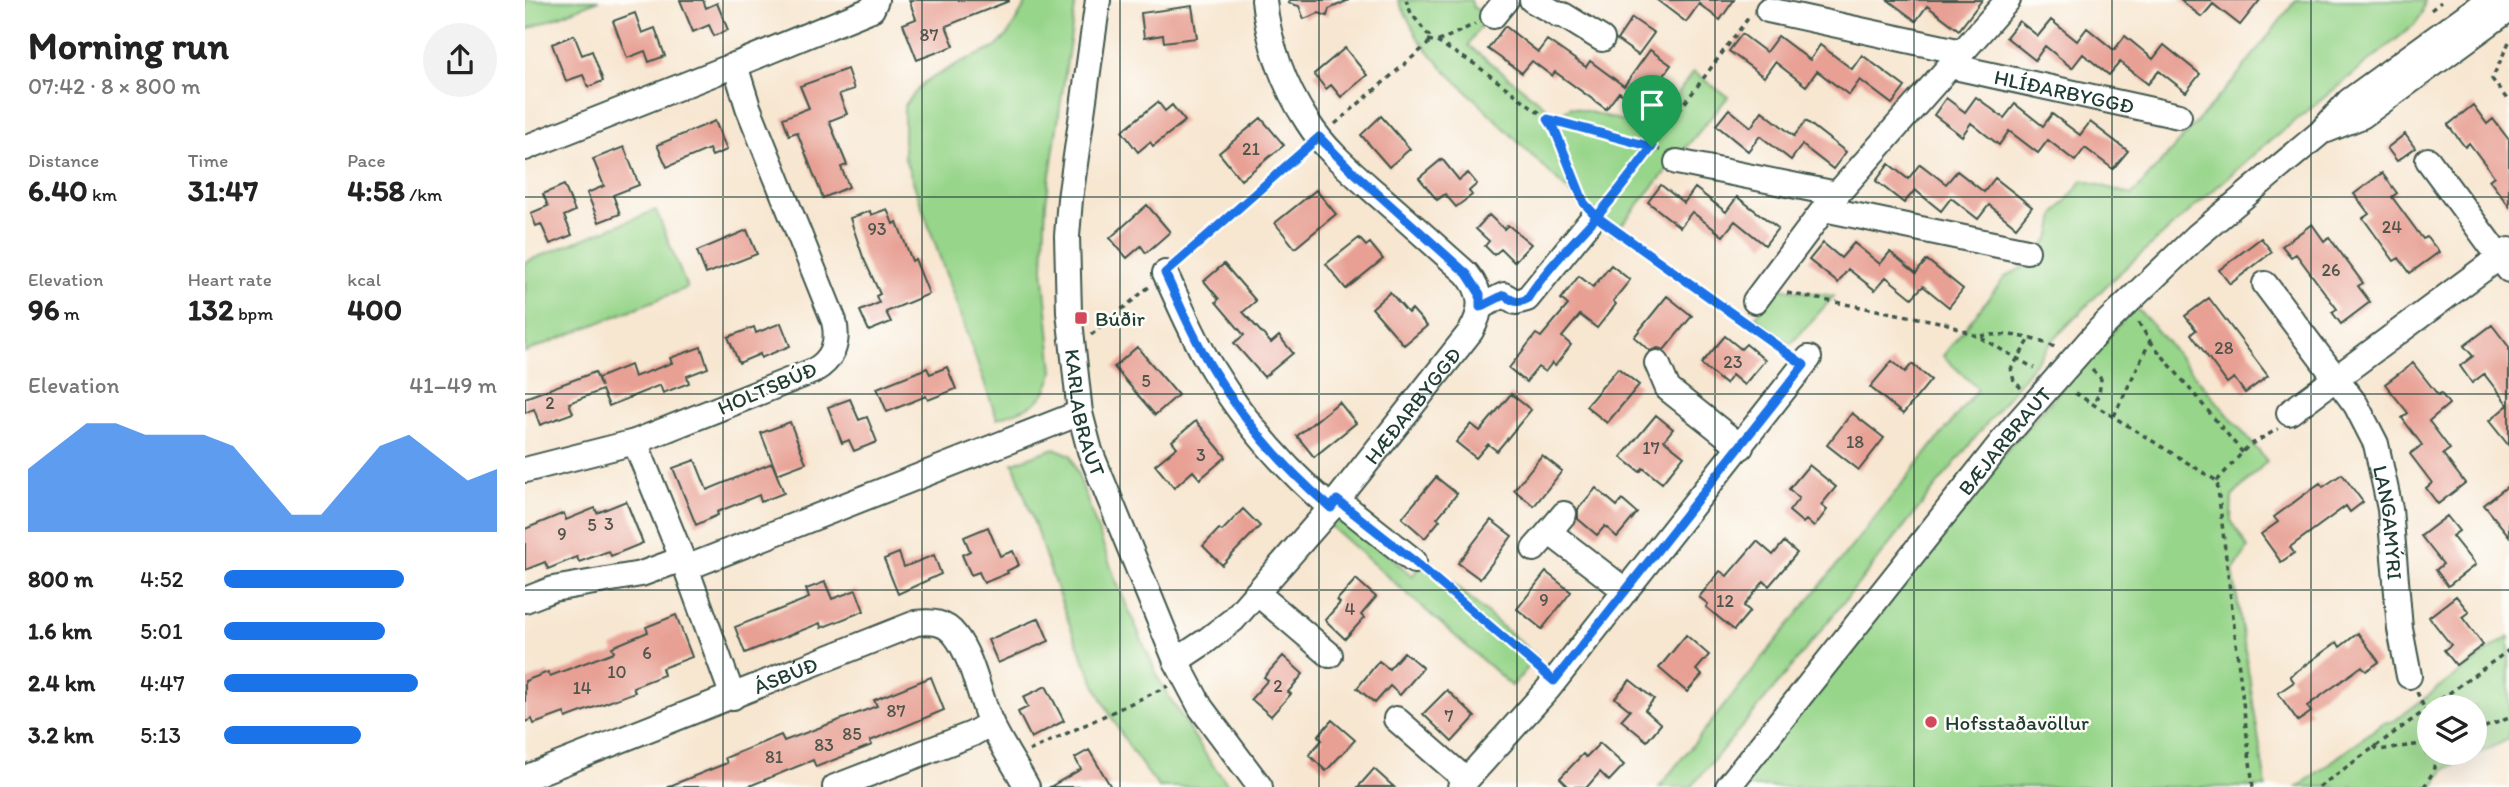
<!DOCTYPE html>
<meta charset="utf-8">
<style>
:root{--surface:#fff;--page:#f2f2f2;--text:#222;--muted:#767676;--accent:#1a73e8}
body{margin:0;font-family:Itim,sans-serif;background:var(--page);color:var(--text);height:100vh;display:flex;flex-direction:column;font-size:26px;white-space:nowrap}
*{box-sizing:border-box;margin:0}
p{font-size:23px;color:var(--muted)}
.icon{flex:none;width:38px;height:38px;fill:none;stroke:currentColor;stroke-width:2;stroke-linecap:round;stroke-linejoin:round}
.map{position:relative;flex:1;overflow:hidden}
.sheet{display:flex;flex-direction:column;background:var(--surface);width:525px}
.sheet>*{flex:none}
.fabs{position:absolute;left:1892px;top:695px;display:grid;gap:14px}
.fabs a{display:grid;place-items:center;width:70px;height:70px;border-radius:50%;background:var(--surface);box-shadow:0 7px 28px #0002;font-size:35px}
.pin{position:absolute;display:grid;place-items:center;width:60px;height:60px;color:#fff;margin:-72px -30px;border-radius:50% 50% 50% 0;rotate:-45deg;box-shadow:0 0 7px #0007}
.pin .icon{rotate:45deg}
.round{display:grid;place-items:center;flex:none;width:74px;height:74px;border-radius:37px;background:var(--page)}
.headline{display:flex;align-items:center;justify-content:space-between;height:119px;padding:0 28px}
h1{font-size:38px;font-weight:800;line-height:52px}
.stats{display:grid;grid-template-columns:repeat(3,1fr);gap:10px;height:119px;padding:7px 28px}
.stats div{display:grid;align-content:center}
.stats b{font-size:30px;font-weight:800}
.stats small{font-size:19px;font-weight:400}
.stats p{font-size:19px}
.chart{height:196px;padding:14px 28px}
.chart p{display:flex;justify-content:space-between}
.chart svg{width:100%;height:126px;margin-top:7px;fill:var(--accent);opacity:.7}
ul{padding:0 28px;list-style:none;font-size:23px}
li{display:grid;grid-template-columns:112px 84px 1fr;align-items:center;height:52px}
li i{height:18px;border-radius:9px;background:var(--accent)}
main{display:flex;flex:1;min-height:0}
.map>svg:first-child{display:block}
</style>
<main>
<section class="sheet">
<div class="headline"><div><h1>Morning run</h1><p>07:42 · 8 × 800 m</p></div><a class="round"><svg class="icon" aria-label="share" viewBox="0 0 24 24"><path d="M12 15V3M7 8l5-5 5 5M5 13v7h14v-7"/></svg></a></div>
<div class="stats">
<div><p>Distance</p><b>6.40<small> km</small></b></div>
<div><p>Time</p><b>31:47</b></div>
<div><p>Pace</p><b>4:58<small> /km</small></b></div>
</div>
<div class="stats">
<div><p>Elevation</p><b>96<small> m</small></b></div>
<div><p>Heart rate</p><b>132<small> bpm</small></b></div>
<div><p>kcal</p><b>400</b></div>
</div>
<div class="chart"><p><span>Elevation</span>41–49 m</p>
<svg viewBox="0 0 160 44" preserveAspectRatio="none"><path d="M0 44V22L10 14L20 6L30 6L40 10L50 10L60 10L70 14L80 26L90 38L100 38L110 26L120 14L130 10L140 18L150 26L160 22V44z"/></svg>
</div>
<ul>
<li><b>800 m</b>4:52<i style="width:66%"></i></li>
<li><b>1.6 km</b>5:01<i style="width:59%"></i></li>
<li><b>2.4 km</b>4:47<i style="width:71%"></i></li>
<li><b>3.2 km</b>5:13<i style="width:50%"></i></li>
</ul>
</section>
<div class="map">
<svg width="1984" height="787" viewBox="0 0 1984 787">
<rect width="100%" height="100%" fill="#fdfcf7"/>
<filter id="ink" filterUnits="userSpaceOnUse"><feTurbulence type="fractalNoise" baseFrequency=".0143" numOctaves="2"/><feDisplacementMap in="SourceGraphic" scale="14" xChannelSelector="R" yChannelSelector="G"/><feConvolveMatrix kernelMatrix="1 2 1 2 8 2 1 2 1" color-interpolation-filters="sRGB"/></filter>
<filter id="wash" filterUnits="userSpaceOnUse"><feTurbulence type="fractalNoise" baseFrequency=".00686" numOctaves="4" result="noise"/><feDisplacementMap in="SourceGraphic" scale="28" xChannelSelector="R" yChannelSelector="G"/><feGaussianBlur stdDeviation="1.57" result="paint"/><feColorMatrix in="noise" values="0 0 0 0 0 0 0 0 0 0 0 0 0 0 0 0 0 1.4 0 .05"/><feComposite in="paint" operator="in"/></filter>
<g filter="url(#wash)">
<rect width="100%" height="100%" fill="#f7e6d0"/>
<path fill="#97d58a" stroke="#5b895f" stroke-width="2" fill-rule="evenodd" d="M0 0H74L0 30Z
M503 0H551L521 202 518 268 528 372C518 408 504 406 472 419L379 156V106L398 83 436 62 470 48 482 36Z
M873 0H946L948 7 963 16 943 45 1032 116 1046 107 1128 129 1168 72 1203 97 1088 235 918 68 894 40Z
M1771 0H1900L1897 14 1889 25 1735 149 1589 278 1530 338 1257 679 1166 787H1134L1453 389 1418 356 1481 276 1503 265 1513 254 1526 235 1530 215 1558 180 1607 195 1708 81Z
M131 210 162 288 0 352V262Z
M1254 288 1309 296 1265 345 1230 317Z
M1610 307 1624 321 1742 461 1707 497 1706 520 1723 548 1708 571 1741 787H1212L1470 463Z
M529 448 546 455 591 581 636 684 684 760 705 787H634C557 695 529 573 488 463Z
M815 512 887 576 901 560 1012 657 987 686 804 525Z
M1984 636V739L1920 769 1908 787H1773L1858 723 1869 721ZM1904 707H1950V752H1904Z"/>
<g id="blocks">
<path fill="#e8a094" d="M155 0H178L181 8 192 3 203 30 189 36 184 25 168 32Z
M384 0H484V1L421 26 429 46 392 60 378 24 391 19Z
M764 0H824L804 9 802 16 794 13 779 19 774 6 763 3Z
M1132 0H1209L1195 20 1174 4 1161 22Z
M1363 0H1457L1434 30 1402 6 1391 21Z
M1655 0H1735L1715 25 1688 4 1677 17Z
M667 6 672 38 639 42 638 35 619 38 616 13Z
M110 13 117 33 130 28 140 56 124 62 120 51 102 58 88 21Z
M1107 18 1129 33 1113 55 1092 40Z
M1526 20 1552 41 1562 28 1589 50 1600 36 1628 59 1639 45 1675 74 1661 92 1634 71 1623 84 1595 62 1584 75 1558 54 1547 68 1520 46 1510 60 1481 37 1494 21 1513 36Z
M980 26 1013 52 1022 40 1061 67 1065 61 1099 86 1125 50 1146 65 1115 107 1094 92 1081 109 1030 72 1027 76 1007 61 997 73 963 49Z
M1217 34 1241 52 1253 36 1285 60 1295 45 1327 69 1337 55 1380 87 1367 104 1335 80 1324 95 1292 71 1281 86 1250 62 1239 77 1204 51Z
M49 35 57 55 67 51 78 81 63 87 58 75 41 81 27 44Z
M820 48 842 75 816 97 806 85 801 89 789 74Z
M322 69 329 89 314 94 322 114 304 121 322 165 316 167 324 187 298 198 272 132 264 135 258 118 284 108 275 86Z
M1451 97 1479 118 1490 104 1518 126 1527 114 1555 135 1565 122 1603 151 1588 169 1560 148 1550 161 1523 140 1513 153 1484 131 1474 145 1446 123 1437 136 1409 115 1421 98 1440 112Z
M633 102 640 111 647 105 660 121 628 146 625 142 613 152 597 131Z
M1948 105 1962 124 1968 119 1984 140V206L1964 180 1969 176 1944 143 1940 147 1923 125Z
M1204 109 1226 127 1237 111 1269 136 1281 121 1321 152 1308 169 1277 145 1266 160 1235 136 1223 151 1191 125Z
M856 116 885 149 864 167 836 135Z
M736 118 759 145 716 180 694 153Z
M190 121 202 150 187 156 184 149 142 167 132 145Z
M1880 134 1890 148 1872 161 1862 148Z
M99 147 114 185 88 195 95 214 74 222 62 193 79 186 68 159Z
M917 159 934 180 943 173 952 184 944 191 947 195 931 207 920 194 912 200 894 178Z
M1364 164 1383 179 1395 164 1421 184 1432 171 1459 192 1470 178 1507 207 1491 227 1464 205 1453 219 1426 198 1416 211 1390 190 1379 203 1351 181Z
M1857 173 1872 193 1867 197 1898 239 1902 237 1914 252 1885 273 1874 258 1869 261 1838 218 1844 214 1829 194Z
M39 185 50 211 39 216 47 235 25 244 16 224 11 226 6 213 23 206 18 194Z
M1136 185 1159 203 1170 188 1201 212 1212 197 1253 228 1240 245 1210 221 1198 236 1167 212 1155 227 1123 202Z
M791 190 811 214 770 248 750 223Z
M622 205 645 232 621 253 616 246 602 258 585 238Z
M362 209 368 224 372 222 387 261 390 259 404 294 361 312 366 322 344 331 335 311 354 303 351 296 355 294 338 257 325 218 345 211 346 215Z
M964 215 979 229 983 225 1006 244 989 262 976 249 969 255 960 246 964 241 951 229Z
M1787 224 1799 241 1804 237 1838 283 1833 286 1845 302 1816 324 1807 312 1812 309 1771 254 1766 257 1757 246Z
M222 230 232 254 181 274 172 251Z
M834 238 841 246 845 243 858 259 821 289 801 264Z
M1736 238 1747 252 1705 284 1694 270Z
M1298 243 1316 258 1329 243 1355 264 1365 252 1391 273 1402 260 1438 289 1424 307 1398 286 1387 298 1361 277 1350 290 1323 269 1313 283 1284 260Z
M699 264 731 301 718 312 746 343 754 336 768 353 739 377 709 343 719 335 691 302 694 299 679 281Z
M1086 265 1105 280 1088 301 1091 304 1072 328 1055 315 1037 337 1046 345 1030 366 1027 363 1020 372 1013 367 1001 382 984 368 1011 334 1016 337 1043 305 1036 299 1054 276 1068 287Z
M865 292 883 313 887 309 902 326 879 345 847 308Z
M1142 296 1167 316 1139 350 1133 348 1125 351 1109 337Z
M1684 298 1743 376 1720 393 1709 378 1702 383 1666 334 1671 330 1660 316Z
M256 323 265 346 236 358 235 354 214 363 203 337 229 327 231 333Z
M1967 325 1984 347V446L1964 421 1983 405 1959 374 1947 383 1935 366 1948 356 1939 346Z
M1200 336 1216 349 1221 344 1240 360 1219 385 1207 375 1200 384 1176 364Z
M176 347 183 368 162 376 164 383 138 393 135 385 84 406 77 390 44 403 48 413 15 425 9 409 0 413V398L70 372 76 387 73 378 105 365 109 377 147 363 145 358Z
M612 347 653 395 630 415 589 367Z
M1367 361 1380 372 1387 364 1406 380 1378 414 1345 387Z
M1888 363 1913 395 1916 393 1924 404 1904 421 1925 449 1918 454 1940 483 1913 504 1901 488 1907 483 1885 454 1897 445 1877 418 1883 413 1860 384Z
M422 367 431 389 403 400 401 396 362 412 352 388 402 368 405 374Z
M1093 368 1114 385 1082 423 1061 406Z
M986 394 1006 410 972 451 963 444 951 458 931 442 946 424 955 431Z
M325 399 334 420 342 417 352 442 329 451 324 440 317 443 303 407Z
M814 402 831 423 789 457 772 436Z
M1327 413 1359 438 1334 470 1302 445Z
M1131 415 1148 429 1139 440 1159 456 1137 483 1118 468 1115 472 1096 457Z
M671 421 701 457 675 479 668 471 649 488 630 465 652 447 647 441Z
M265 422 281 463 252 474 236 433Z
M1017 455 1037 471 1009 506 989 490Z
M170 460 182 490 247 463 259 493 236 502 234 495 192 512 193 515 171 525 148 468Z
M1284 465 1311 487 1296 505 1302 510 1289 527 1281 520 1278 523 1264 511 1274 498 1264 489Z
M1817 474 1838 502 1825 512 1821 506 1765 547 1769 553 1756 562 1736 534 1753 522 1749 517 1795 483 1798 487Z
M911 477 932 494 912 518 915 520 900 538 877 518Z
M1984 485V536L1959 505Z
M1071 488 1092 506 1097 500 1112 513 1092 537 1080 526 1072 535 1053 519V509Z
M101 501 118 543 86 556 84 551 54 562 52 557 23 569 20 562 0 570V529L39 513 41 520 70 508 72 513Z
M718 509 735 526 697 565 678 546 694 529 697 531Z
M1922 516 1934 531 1927 536 1950 565 1923 586 1911 570 1918 564 1896 536Z
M966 520 987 536 955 579 933 563Z
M463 527 475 556 488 551 494 565 482 571 483 573 459 583 454 572 446 575 437 555 445 551 439 537Z
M1232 541 1248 555 1259 542 1272 553 1244 586 1239 581 1219 606 1225 611 1209 630 1181 607 1183 604 1174 597 1195 571 1202 576Z
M374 553 379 567 409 555 416 574 373 594 359 559Z
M1021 572 1046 592 1017 629 992 609Z
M831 579 851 597 836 615 839 618 820 639 800 620 815 603 812 600Z
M300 582 307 599 331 590 339 611 296 628 295 623 220 653 210 627 284 598 281 589Z
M1931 596 1944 612 1937 617 1958 645 1931 665 1919 650 1926 645 1904 617Z
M151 615 167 657 137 668 139 675 108 687 110 692 41 718 39 713 9 724 7 719 0 722V681L23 672 25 676 89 652 87 647 123 632 121 627Z
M514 618 524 641 473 663 463 640Z
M1833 633 1854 662 1841 671 1837 666 1782 706 1786 712 1773 721 1753 693 1769 682 1765 676 1812 642 1815 647Z
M1161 635 1184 655 1171 670 1177 675 1162 692 1134 668Z
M879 652 898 668 875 695 865 686 850 703 832 688 854 661 864 669Z
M758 656 778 674 763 692 766 694 746 716 726 699 743 680 739 677Z
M406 677 419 710 345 741 347 745 291 767 288 760 222 787H142L202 763 200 758 256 735 259 741 352 706 349 700Z
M1105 680 1129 699 1120 710 1136 724 1122 741 1096 720 1105 710 1090 698Z
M521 686 539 721 506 738 493 712 503 707 498 697Z
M922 690 950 717 927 742 898 714Z
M807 720 830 740 801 771 784 755 797 740 793 736Z
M1075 743 1099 765 1084 781 1075 772 1062 787H1044L1035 778 1058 754 1061 757Z
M564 750 586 787H525L556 769 550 758Z
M849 769 869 787H833Z"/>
</g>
</g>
<g filter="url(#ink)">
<use href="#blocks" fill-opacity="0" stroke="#3f564b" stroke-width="2"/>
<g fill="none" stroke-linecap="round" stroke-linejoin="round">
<defs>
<g id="minor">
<path id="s1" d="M573 0 545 199 542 236 544 312 555 413 565 451 651 661 676 708 735 787"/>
<path d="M1007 0 1034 15H1038L1077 39"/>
<path d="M1243 10 1437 52"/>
<path d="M968 16 981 0"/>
<path d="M210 65 347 9 351 0"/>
<path id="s2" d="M1425 66 1654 116"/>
<path d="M1802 130 1837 116 1984 9"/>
<path d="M0 148 210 65 223 107 309 321C314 343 308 360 288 371L110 442 0 470"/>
<path d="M1903 160 1984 270"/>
<path d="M1152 162 1312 194"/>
<path d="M1299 209 1502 251"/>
<path d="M640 273C655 305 669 340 688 370 720 423 759 468 806 508"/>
<path id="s3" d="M1740 284 1831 405 1851 444 1865 509 1875 629 1884 676"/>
<path d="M1230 301 1299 209 1483 0"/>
<path d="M955 307 979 295 991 302 1002 299 1067 219"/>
<path d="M1132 363 1143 389 1216 447"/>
<path d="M1764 413 1984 250"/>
<path d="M110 442 161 568 208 697"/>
<path d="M812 500 889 561"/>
<path d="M1039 514 1024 532 1101 591"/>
<path d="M1009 549 1024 532"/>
<path d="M161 568 555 413"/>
<path d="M732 593 805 655"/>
<path d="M0 600 28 589 116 574 157 559"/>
<path id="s4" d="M651 661 681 641 708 620 806 508 946 331C958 310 958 293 942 274 913 248 883 221 853 195 828 173 800 150 782 121 759 86 743 42 739 0"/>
<path d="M871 719 941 780"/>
<path id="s5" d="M0 778 391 623C407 621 420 622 430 635 447 656 454 695 465 721 475 743 490 765 502 787"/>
<path d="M310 787 447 734 466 723"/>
<path d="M935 787 1023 689 1284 358"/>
<path id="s6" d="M1203 787 1487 429 1575 329 1672 236 1795 133 1824 101 1963 0"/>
</g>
</defs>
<use href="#minor" stroke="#3f564b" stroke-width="28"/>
<path stroke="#3f564b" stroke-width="3.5" stroke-dasharray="5 5" stroke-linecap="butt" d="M1906 10 1916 2
M903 40 912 42 950 24
M912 42 951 65 1023 119 1030 130 1058 202
M1984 42 1967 79 1984 102
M1025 120 1135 150
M810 124 903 44 904 36 886 13 881 0
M1080 205 1092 193 1127 147 1224 17
M1084 225 1263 353
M655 261 781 151
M1262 293 1420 323 1454 337 1509 368
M566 335 625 286
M1456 336C1482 332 1506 337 1530 347
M1625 341 1718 453
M1567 370 1576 379 1574 394 1568 404
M1496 388 1489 381 1486 369 1505 339
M1550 393 1692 481 1728 787
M1589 416 1625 341 1612 320
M1692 481 1723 446 1753 429
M904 574 1015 669
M1892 692 1904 719
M1950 731 1984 718
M1849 746 1853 750 1904 743
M504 751 643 686
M1794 787 1984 650
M1899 787 1908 772 1912 752"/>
<use href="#minor" stroke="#fff" stroke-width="24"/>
</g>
</g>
<g fill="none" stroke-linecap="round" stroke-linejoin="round" filter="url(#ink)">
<defs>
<path id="route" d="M1127 147C1109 170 1092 194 1073 215 1049 242 1022 268 1002 299 993 304 987 301 979 295L955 307V294L942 274 824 168 794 137 640 273C655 305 669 340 688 370 720 423 759 468 806 508L812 500 889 561 1029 681 1279 365 1072 217 1059 203 1030 130 1023 119 1127 147"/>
</defs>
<use href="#route" stroke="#fff" stroke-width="14"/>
<use href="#route" stroke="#1a73e8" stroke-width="9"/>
</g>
<path fill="none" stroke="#1f3d34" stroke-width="2" stroke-opacity="0.55" d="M198 0V787M397 0V787M595 0V787M794 0V787M992 0V787M1190 0V787M1389 0V787M1587 0V787M1786 0V787M0 197H1984M0 394H1984M0 590H1984"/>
<g fill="#d1495b" stroke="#fdfcf7" stroke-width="2.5">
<rect x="549" y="311" width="14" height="14" rx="3.5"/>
<circle cx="1406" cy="722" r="7"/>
</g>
<g text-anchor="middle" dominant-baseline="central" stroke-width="5" stroke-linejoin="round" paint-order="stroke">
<g font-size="18" fill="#51564c">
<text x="404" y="35">87</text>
<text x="726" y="149">21</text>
<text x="1867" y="227">24</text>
<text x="352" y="229">93</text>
<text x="1806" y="270">26</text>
<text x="1699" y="348">28</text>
<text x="1208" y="362">23</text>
<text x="621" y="381">5</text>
<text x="25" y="403">2</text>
<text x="1330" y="442">18</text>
<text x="1126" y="448">17</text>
<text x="676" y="455">3</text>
<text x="84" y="524">3</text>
<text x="67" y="525">5</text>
<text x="37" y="534">9</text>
<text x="1019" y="600">9</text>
<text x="1200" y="601">12</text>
<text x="825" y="609">4</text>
<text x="122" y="653">6</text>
<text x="92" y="672">10</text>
<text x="753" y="686">2</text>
<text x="57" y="688">14</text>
<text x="371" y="711">87</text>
<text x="924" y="716">7</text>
<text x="327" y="734">85</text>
<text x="299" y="745">83</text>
<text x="249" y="757">81</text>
</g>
<g font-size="21" fill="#1f3d34" stroke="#fdfcf7">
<text stroke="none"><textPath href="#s2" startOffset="117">HLÍÐARBYGGÐ</textPath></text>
<text transform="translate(242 388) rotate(-23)">HOLTSBÚÐ</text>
<text stroke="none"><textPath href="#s4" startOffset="350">HÆÐARBYGGÐ</textPath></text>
<text stroke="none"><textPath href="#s1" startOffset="416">KARLABRAUT</textPath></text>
<text stroke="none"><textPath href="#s6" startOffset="443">BÆJARBRAUT</textPath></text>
<text stroke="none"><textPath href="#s3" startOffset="275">LANGAMÝRI</textPath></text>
<text stroke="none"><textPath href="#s5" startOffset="280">ÁSBÚÐ</textPath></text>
</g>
<g font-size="21" fill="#1f3d34" stroke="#fdfcf7" text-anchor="start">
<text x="570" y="318">Búðir</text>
<text x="1420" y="722">Hofsstaðavöllur</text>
</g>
</g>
</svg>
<div class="fabs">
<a><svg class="icon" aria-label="layers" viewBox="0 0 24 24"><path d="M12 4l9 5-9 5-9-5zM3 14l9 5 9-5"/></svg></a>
</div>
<div class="pin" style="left:1127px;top:147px;background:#1e9e55"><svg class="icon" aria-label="arrive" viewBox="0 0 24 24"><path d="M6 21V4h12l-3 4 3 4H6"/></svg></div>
</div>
</main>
